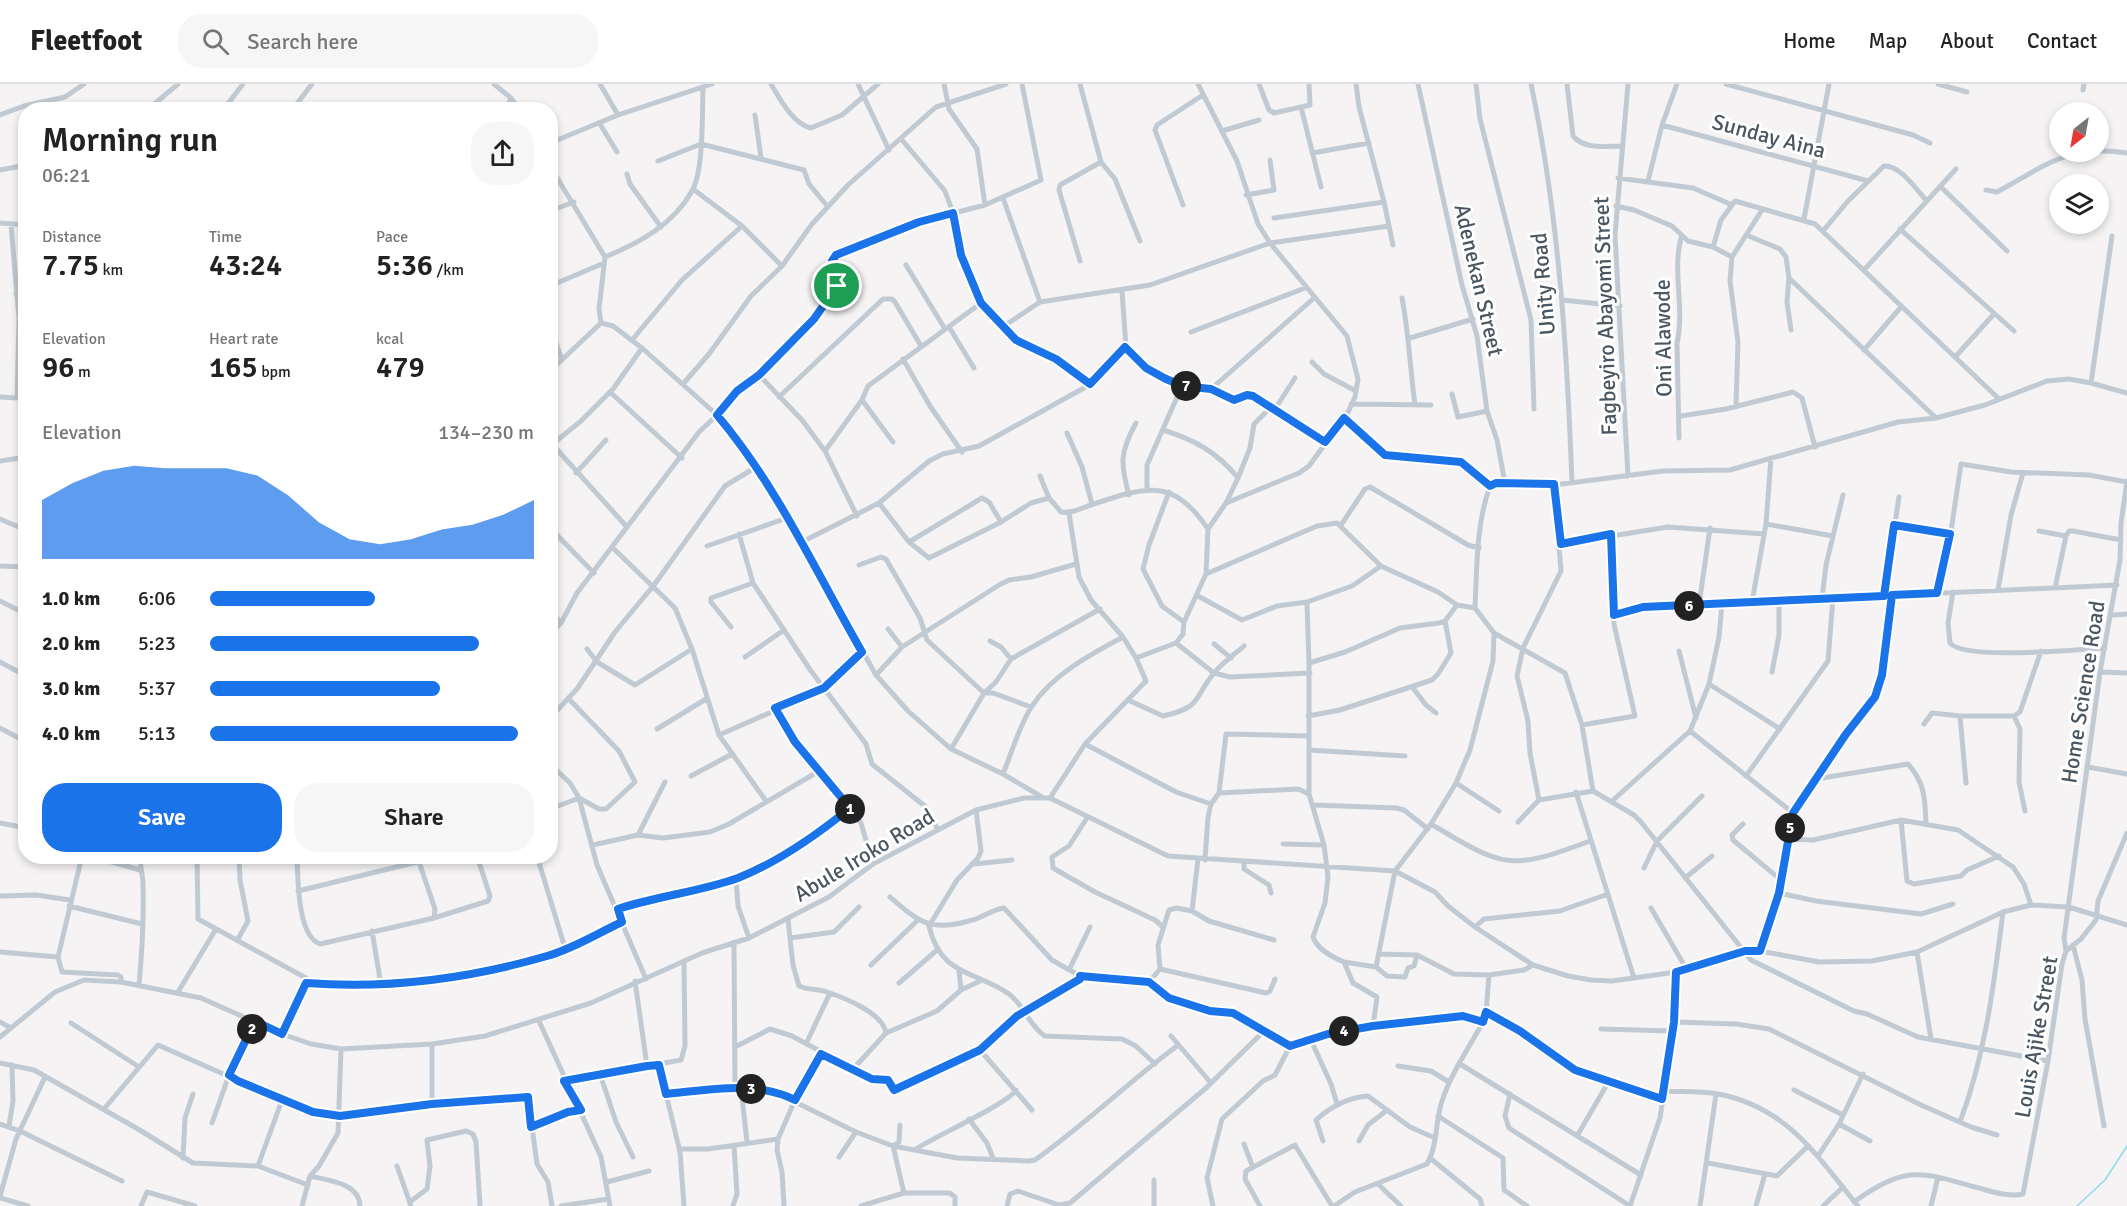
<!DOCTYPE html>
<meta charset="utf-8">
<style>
:root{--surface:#fff;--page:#f6f6f6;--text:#222;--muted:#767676;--line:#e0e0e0;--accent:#1a73e8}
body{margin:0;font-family:Signika,sans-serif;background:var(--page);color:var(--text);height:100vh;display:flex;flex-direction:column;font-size:22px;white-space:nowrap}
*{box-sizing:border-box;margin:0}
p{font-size:20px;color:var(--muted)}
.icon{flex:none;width:33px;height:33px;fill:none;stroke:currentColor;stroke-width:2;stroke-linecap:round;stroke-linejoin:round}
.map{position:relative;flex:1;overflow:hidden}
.panel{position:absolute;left:18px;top:18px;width:540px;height:762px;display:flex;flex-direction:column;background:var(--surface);border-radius:24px;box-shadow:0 3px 9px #0003}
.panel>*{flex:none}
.needle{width:39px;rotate:211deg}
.fabs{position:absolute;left:2049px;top:18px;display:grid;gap:12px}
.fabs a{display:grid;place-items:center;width:60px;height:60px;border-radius:50%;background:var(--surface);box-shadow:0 3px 9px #0003;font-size:30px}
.pin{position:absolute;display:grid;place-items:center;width:51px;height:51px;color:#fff;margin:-26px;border:3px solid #fff;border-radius:50%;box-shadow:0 2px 6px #0007}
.km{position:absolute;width:30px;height:30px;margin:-15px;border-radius:50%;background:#222;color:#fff;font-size:16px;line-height:30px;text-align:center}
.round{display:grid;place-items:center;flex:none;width:63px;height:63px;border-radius:24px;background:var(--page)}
.summary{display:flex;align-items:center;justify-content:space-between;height:102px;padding:0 24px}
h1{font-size:33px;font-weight:600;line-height:45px}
.figures{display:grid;grid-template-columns:repeat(3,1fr);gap:9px;height:102px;padding:6px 24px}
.figures div{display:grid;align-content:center}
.figures b{font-size:30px;font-weight:600}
.figures small{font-size:16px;font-weight:400}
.figures p{font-size:16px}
.chart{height:168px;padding:12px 24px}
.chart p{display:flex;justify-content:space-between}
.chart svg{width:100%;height:108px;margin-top:6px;fill:var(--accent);opacity:.7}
.primary-button{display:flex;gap:12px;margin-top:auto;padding:12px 24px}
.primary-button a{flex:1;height:69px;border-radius:24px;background:var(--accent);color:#fff;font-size:24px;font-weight:600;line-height:69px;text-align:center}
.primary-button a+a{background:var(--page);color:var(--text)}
ul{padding:0 24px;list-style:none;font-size:20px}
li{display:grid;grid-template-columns:96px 72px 1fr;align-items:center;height:45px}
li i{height:15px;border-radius:8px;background:var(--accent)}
header{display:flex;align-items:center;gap:36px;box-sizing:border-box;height:84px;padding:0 30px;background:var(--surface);border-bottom:2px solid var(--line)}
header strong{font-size:28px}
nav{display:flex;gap:33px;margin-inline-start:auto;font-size:21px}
.search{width:420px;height:54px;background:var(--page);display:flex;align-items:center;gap:15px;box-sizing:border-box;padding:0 21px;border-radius:24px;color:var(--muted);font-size:22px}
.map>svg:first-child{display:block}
</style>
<header>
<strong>Fleetfoot</strong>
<div class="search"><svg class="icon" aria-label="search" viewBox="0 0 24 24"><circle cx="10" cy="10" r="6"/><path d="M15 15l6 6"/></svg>Search here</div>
<nav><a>Home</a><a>Map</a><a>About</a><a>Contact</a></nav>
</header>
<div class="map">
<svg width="2127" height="1122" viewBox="0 0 2127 1122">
<rect width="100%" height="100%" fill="#f5f3f3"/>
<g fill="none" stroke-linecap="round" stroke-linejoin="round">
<path stroke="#90daee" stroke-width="1.5" d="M2077 1122 2105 1096 2127 1062"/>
<path stroke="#c1cad2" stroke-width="5" d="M494 0 511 14 520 26
M600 0 618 31
M771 0C780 15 793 40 811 44L842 31 878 0
M858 0 889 66
M944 0 949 25 977 65 985 121
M1080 0 1101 78 1115 95 1140 157
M1198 0 1237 77 1258 140 1270 159 1347 252 1358 295 1355 313 1344 337 1385 371 1461 378 1490 402
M1259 0 1269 26 1274 29 1310 21 1309 0
M1418 0 1462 201 1477 252 1487 327 1497 356 1505 399
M1476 0 1480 35 1531 236 1534 325
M1531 0C1559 132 1567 265 1572 399
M1567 0 1573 52C1585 66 1605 62 1622 62
M1628 0 1615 151 1628 392
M1726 0 1913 51 1930 59
M1938 0 1967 8
M2083 6 2084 0
M117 22 119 26
M1301 23 1321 103
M147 26 178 0
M223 26 243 0
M292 26 312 0
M506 26 511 14
M0 31 24 22 65 13 84 0
M755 31 761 74
M600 40 617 68
M1662 41 1868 97
M1222 47 1259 36
M902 56 945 107 953 129 961 171 981 219 1016 256 1056 275 1091 300
M550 59 618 31 712 0
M1312 69 1369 59
M658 77 701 60 804 86 809 100 828 123
M550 82 605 173 599 225 601 239 613 242 642 264 717 331 739 358 787 434 876 591 908 627 951 665 1003 690 1042 713
M0 86 26 81
M627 90 630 100 661 143
M1618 94 1693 104 1730 120
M1648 97 1662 41 1677 0
M1941 103 2007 167
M693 105 742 142 782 182
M1986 106 1997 108C2045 82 2068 60 2127 69
M1246 111 1274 106 1270 76
M1003 114 1040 218
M1384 118 1393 161
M1183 121 1155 46 1157 41 1203 11
M1616 122 1634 126 1672 142 1688 157 1713 163 1732 173
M550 127 574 118
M1274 134 1384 118 1359 23 1356 0
M1804 135 1829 0
M0 139 26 141
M1900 145 2014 247
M1823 147 1848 117 1884 82C1900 81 1915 104 1926 116
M1746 151 1780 165 1786 173 1789 194 1787 218 1791 246
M1713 163 1721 136 1735 117 1815 140 1998 314
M605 173C639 159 673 141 692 107 704 86 702 30 703 5
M1080 177 1059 106 1060 101 1101 78
M906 181 945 245
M1864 186 1956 85
M1789 194 1936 334
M550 202 604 179
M16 210 26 207
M1402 214C1409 250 1410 285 1415 321
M1562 216 1620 222
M550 241 562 276
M1004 242 1040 218 1150 201 1270 159 1389 142
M949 243 974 284
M1191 248 1305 204
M1410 254 1473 235
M632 256 682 196 742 142
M1126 263 1146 284 1164 295 1182 302 1211 305 1234 316 1247 311 1253 312 1325 358
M1864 266 1901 223
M1956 272 1993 231
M903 275 930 322 962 368
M1312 278 1324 290 1356 307
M550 287 601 239
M759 291 802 336 825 367 857 432
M2091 299 2112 152
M683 300 709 270 751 212 782 182 812 140 848 101 936 23 1006 0
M1211 305 1314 214
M610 308 682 374
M1452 310 1458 333 1487 327
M0 313 17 314 19 234 11 141
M779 313 883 215H892L895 218 921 262
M862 316 893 358
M1351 320 1431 321
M1736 321 1738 258 1730 197 1732 173 1762 126
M1275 325 1295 294
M1681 332 1726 325 1793 308 1802 314 1815 363
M1163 346C1195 356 1217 368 1238 394
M1067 349 1082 383 1092 420
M1679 354 1677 259C1685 224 1672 188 1681 154
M552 360 627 443
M550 362 581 337 613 305 642 264
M825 367 862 316 868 302 981 219
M0 377 26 373
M576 389 606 356
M1040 392 1049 414 1061 428C1072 430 1081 424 1091 421 1145 403 1172 392 1208 445
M1147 405V381L1182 302
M1169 408 1149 461 1143 485 1162 522 1184 538
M1129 411C1120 379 1120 368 1136 339
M879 419 909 458 929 474 1001 438 989 418 982 414 909 458
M1226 419 1299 389 1309 382 1344 334
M0 435 26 446
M1001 438 1031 419 1049 414
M1766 440 1833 452
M1341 441 1365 405 1370 403 1468 461 1479 464
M1894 441 1950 450
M550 444 594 489
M2039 447 2066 452 2069 447H2073L2121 456
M739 450 753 499 811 587 866 660 872 680 926 723 938 746
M800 459 879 419 929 377 943 370 979 362 1091 300 1126 263 1122 207
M1561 460 1668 443 1764 450
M707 462 787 434
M613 464 675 524 692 565 719 651 766 717
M859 481 881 473 886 475 920 534 927 556 984 609H993L1031 623
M0 482 26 483
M1206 490 1317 442 1337 439 1381 482 1438 508 1457 521 1475 524
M2055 504 2066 452
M1998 506 2011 431 2023 389
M1953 508 1948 539 1950 559C1965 577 2077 565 2105 564
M1937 509 1951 447 1961 380 2011 388 2089 391 2127 398
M1198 512 1242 536 1277 522 1307 518 1352 502 1381 482
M1884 512 1899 413
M1822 515 1826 481 1843 411
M0 517 26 530
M1307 518 1309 579
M1752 518 1766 440 1771 374
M1699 521 1710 444
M550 526 561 539
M1614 531 1643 523 2117 501
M2113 531 2127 530
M731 543 711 518V514L753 499
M888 545 902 563
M1494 549 1565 589 1582 641 1593 707 1634 731 1641 738 1751 876 1854 927 1867 930 1918 953 2048 977
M550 550 561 539 577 509 699 348 717 331 737 307 759 291 814 235 837 202 833 177 836 171 919 138 985 121 1041 96 1022 0
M990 557 1001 563 1011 575
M1176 559 1214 589 1230 593 1310 589
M1214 560 1231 574
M587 565 597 578 635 601 692 565
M1679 567 1696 634
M745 573 784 546
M1136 574 1176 559 1183 550 1184 538 1206 490 1208 445 1226 419 1238 394 1250 364 1254 340 1271 323
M0 578 26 592
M1772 588 1779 551V517
M2100 588 2127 589
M876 591 902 563 999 501 1009 496 1031 493 1076 480
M1709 600 1780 645
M1413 604 1426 621 1436 629
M1128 616 1163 632C1204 623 1193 613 1215 588 1223 578 1235 570 1244 562
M775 624 795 658 835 703 861 739 873 780
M1308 632 1340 626 1432 596 1438 590 1451 569 1445 537
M1960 632 1966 699
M2014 632 2020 645 2019 698 2025 727
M550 634 577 605 615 548 654 501 725 402 756 383
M1924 640 1932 629 1960 632H2014L2020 628 2041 567
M1582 641 1635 632 1614 540 1611 450
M0 644 26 658
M657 645 706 615
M1690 647 1793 729
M719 651 824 605 863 568
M1085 660 1176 708 1211 720
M951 665 984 609 996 598 1011 575 1100 525
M1309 666 1405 672
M550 680 570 699 579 714 597 781 646 895
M2088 683 2127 690
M1003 690C1012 668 1019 642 1032 622 1052 591 1091 570 1123 553
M691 692 732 670
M1746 692 1828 577 1833 514
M1816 695 1908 680C1925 699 1925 715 1926 739
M1456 699 1499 727
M1576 708 1634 894
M1219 709 1298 705 1309 710
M1050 714 1085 660 1146 597 1136 574 1123 553 1091 516 1079 493 1069 429
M1539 716 1530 669 1528 637 1517 592 1523 564 1561 487 1554 401
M1612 717 1690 647 1709 600 1719 553 1722 519
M1314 721 1396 724 1404 726 1428 745
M550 725 579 714 599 725H606L635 698 619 667 568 614
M976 726 981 767 978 774 957 796 929 842C941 893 975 886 1009 910 1024 921 1030 943 1045 952L1122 955 1136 962 1155 980
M1087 734 1069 762 1052 773 1053 784 1095 808 1155 836 1163 843
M1901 736 1907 797 1914 800 1961 792 1967 786 1999 772
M1518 738 1539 716 1593 707
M0 739 26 744
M1431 740C1504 784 1510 787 1590 757
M1743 740 1732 751 1733 756 1781 796
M638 751 665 698
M1788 755 1813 756 1901 736 1958 746 2013 783 2024 800 2031 821
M1283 760 1324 761
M593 761 638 751 663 754 710 748 729 740 819 687
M82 772 58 873 62 888 118 891 121 893V898
M91 772 140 786
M197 772 198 835 306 894 308 897 306 899C388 905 468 896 547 872 573 864 598 849 622 838
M297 772C298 793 297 852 320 860L434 834 488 817 490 812 477 772
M417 772 435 825 434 834
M537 772 565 864
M1205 776 1208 733 1211 720 1219 709 1226 650 1308 652
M1244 779V785L1269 801 1271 809
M974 780 1012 776
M1644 784 1657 757 1702 712
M736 794 738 822 749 854
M1685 794 1712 772
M298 807 417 778
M1779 809 1816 817 1921 830 1953 820
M0 812 36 811 70 816
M890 813C919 838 930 848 969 837 982 834 991 826 1004 824L1052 876 1080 892 1149 898 1169 914 1210 927 1233 929 1290 962
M69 822 142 840
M1651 824 1687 886
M618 825C657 812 699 808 738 794 776 780 818 750 850 724
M1192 827 1198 775
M788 836 793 881 799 902C808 906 818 905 827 908 845 914 883 929 886 949
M1475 843 1484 835 1560 827 1608 810
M372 847 381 901
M790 854 834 848 859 823
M238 855 248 837 240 796 239 772
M734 858 735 1004
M2073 861 2082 896 2085 935 2104 1042
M1760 867 1779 809 1793 729 1846 650 1875 613 1882 591 1892 511
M2066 867 2064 854 2100 588 2120 476 2121 439 2127 397
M0 868 58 873
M1917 868 1931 955
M1380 870 1417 871 1454 890 1489 891
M1344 878 1376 883 1387 892 1405 893 1408 884 1414 882 1417 871
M871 881 918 836
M1376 883 1395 787 1431 740 1456 699 1470 666 1493 577 1494 549 1475 524C1477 484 1476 440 1490 402L1496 399 1554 401 1663 387 1730 386 1898 338 1936 334 1985 321 2047 297 2069 295 2091 299 2127 309
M1160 885 1266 909 1270 907 1275 895
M959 886 961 906
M1069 886 1090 843
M635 897 647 982
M1149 898 1160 885 1158 861 1169 826 1177 824 1192 827 1209 837 1274 856
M899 899 937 866
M139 902C142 868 144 835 143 801 143 791 140 783 140 772
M178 908 216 845
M1486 929 1520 947 1575 986 1662 1015
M539 937 601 1073 610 1122
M0 938 9 943
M1674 938 1736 940 1769 945 1921 1021 1971 1043 1997 1051
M71 939 139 983
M1373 942 1377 913 1353 899 1344 878C1332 873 1318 866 1313 853L1325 819 1328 793 1324 761 1309 710V579L1345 568 1400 544 1439 539 1445 537 1457 521
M1601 945 1672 947
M282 950 306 899
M1171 952 1211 999
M0 953 55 908 84 896 121 898 201 914 282 950 311 960 341 965 432 960 485 952 591 919 702 869 749 854 829 813 873 780 976 726 1024 714H1050L1168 772 1395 787 1435 808 1448 822 1475 843 1533 881 1568 892 1591 896 1612 897 1676 888 1745 868 1760 867 1819 878 1872 877 1917 868 2003 828 2031 821 2069 823 2127 841
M1310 954 1331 1000 1337 1020
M432 960V1020
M806 960 830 909
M735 963 770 945 792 952 872 995 883 993 892 1004 898 1006 980 966 1017 932 1080 895V892
M980 966 1032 1026
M0 979 34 986 138 1045 193 1079 258 1082 308 1101
M1460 980 1641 1091
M659 981 680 1068 684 1122
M1398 982 1431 987 1449 998
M854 984 886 949 937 927 961 906 980 897
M600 990 616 1038 633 1073
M564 997 681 976 685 962 684 877
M741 1004 747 1058
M1794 1006 1843 1031
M1663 1007C1681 1008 1701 1007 1718 1010 1787 1023 1817 1072 1858 1122
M666 1010 735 1004 771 1006 856 1048 893 1062 957 1074 1028 1077 1035 1076C1085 1041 1128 998 1177 962
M1510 1010 1505 1032 1509 1044 1630 1122
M104 1025 158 961 282 1016 313 1028 340 1032 432 1020 528 1013 537 1080 548 1098 552 1122
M1438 1032 1503 1074 1504 1106 1527 1122
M969 1035 987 1059 993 1074
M1960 1038C1986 969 1994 899 2003 828
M212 1039 229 991 255 937
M0 1040 20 1047 122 1097
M1839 1040 1870 1057
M900 1041 899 1058 893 1062 904 1109
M9 1042 13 1017 12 981
M531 1043 568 1028 581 1026
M1577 1052 1609 997
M1323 1057 1316 1036C1330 1023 1349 1013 1368 1012L1410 1043 1435 1054
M1359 1057 1368 1041 1386 1027
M1244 1060 1252 1081
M679 1065H708L778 1055
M916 1065C934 1053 1011 1018 1016 1006
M1818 1072 1839 1040 1863 990
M839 1073 856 1048
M183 1074 185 1034 193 1010
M1430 1074 1480 1115 1482 1122
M1708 1079 1777 1092 1808 1062
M258 1082 282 1016
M397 1082 411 1122
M310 1092C327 1096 360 1099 360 1122
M1154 1096V1122
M607 1098 649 1087
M1379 1101 1401 1122
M0 1112 16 1055 45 993
M0 1114 28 1122
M411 1117 427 1105 430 1082 427 1056 466 1047 473 1050 476 1058 480 1122
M1854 1118C1910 1077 1924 1090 1986 1106 1997 1109 2011 1113 2023 1110L2048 977 2062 880 2066 867 2081 855 2096 836 2098 817 2127 749
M141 1122 147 1108 195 1122
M302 1122 310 1092 319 1082 338 1049 341 965
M561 1122 608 1115
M733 1122 737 1110 734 1061
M784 1122 782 1088 777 1066 778 1055 795 1016 821 970
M861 1122 904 1109H950L955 1113V1122
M1007 1122 1010 1110 1018 1107 1059 1121 1070 1119 1206 1004 1265 946
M1213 1122 1207 1094 1222 1035 1263 997 1275 991 1290 962 1328 950 1373 942 1463 932 1483 938 1486 929 1489 891 1524 886 1533 881
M1260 1122 1245 1095 1246 1087 1295 1061 1332 1122
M1334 1122 1355 1108 1427 1080C1438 1061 1435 1038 1442 1017 1451 989 1469 964 1483 938
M1630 1122 1660 1034 1674 938 1676 888
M1700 1122 1716 1010
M1756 1122 1765 1090
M1823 1122 1843 1103
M1931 1122 1938 1093"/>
</g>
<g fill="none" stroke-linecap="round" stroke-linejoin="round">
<defs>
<path id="route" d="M953 129 961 171 981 219 1016 256 1056 275 1090 300 1125 263 1146 284 1164 294 1182 302 1211 305 1234 316 1247 311 1253 312 1325 358 1344 334 1385 371 1461 378 1490 402 1496 399 1554 400 1561 460 1611 450 1614 531 1643 523 1884 512 1894 441 1950 450 1937 509 1892 511 1882 591 1875 613 1846 650 1793 729 1779 809 1760 867H1745L1676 888 1674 938 1662 1015 1575 986 1520 947 1486 928 1483 938 1463 932 1373 942 1328 950 1290 962 1233 929 1210 927 1169 914 1149 898 1080 892V895L1017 932 980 966 894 1006 888 996 872 995 821 970 795 1016C755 996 708 1006 666 1010L659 981 647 982 564 997 581 1026 568 1028 531 1043 528 1013 432 1020 340 1032 313 1028 238 997 229 991 255 937 282 950 306 899C388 905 468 895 547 872 573 865 598 849 622 838L618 825C657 812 699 808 738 794 776 779 818 750 850 724L795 658 775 624 824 604 862 568C816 488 777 402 717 331L737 307 759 291 814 235 837 202 832 177 836 171 919 138Z"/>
</defs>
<use href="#route" stroke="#fff" stroke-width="12"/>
<use href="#route" stroke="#1a73e8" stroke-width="8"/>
</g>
<g text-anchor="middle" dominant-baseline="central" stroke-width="6" stroke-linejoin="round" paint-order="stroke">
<g font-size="22" fill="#4a5661" stroke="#fff">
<text transform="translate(1769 52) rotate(15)">Sunday Aina</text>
<text transform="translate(1479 196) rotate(77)">Adenekan Street</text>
<text transform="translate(1543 200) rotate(-95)">Unity Road</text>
<text transform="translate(1605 232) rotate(-92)">Fagbeyiro Abayomi Street</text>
<text transform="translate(1663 254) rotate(-91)">Oni Alawode</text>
<text transform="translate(2083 608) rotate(-81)">Home Science Road</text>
<text transform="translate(864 771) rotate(-31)">Abule Iroko Road</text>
<text transform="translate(2036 953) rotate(-80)">Louis Ajike Street</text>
</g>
</g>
</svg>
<div class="fabs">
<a><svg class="needle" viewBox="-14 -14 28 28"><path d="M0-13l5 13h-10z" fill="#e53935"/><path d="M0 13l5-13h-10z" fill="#767676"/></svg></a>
<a><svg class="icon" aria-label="layers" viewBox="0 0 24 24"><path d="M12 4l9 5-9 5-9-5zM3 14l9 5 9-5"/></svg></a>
</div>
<div class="pin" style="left:837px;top:202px;background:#1e9e55"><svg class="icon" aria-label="arrive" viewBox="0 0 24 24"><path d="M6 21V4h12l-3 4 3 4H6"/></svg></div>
<b class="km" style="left:850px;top:725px">1</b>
<b class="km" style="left:252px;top:945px">2</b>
<b class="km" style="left:751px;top:1005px">3</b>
<b class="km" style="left:1344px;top:947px">4</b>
<b class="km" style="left:1790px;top:744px">5</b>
<b class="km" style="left:1689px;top:522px">6</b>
<b class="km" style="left:1186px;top:302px">7</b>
<section class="panel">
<div class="summary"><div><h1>Morning run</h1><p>06:21</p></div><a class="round"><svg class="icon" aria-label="share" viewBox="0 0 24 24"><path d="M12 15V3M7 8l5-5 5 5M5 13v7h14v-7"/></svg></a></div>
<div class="figures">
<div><p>Distance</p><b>7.75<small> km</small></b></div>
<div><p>Time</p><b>43:24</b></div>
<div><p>Pace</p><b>5:36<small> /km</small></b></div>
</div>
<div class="figures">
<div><p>Elevation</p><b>96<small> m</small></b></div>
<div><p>Heart rate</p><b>165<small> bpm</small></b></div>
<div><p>kcal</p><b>479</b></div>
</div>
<div class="chart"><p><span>Elevation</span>134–230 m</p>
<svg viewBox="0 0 160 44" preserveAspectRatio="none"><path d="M0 44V20L10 13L20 8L30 6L40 7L50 7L60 7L70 10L80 18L90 29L100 36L110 38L120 36L130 32L140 30L150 26L160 20V44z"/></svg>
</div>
<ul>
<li><b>1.0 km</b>6:06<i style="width:51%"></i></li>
<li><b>2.0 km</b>5:23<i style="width:83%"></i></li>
<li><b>3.0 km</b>5:37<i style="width:71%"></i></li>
<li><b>4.0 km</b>5:13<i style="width:95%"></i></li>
</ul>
<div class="primary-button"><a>Save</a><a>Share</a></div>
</section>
</div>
